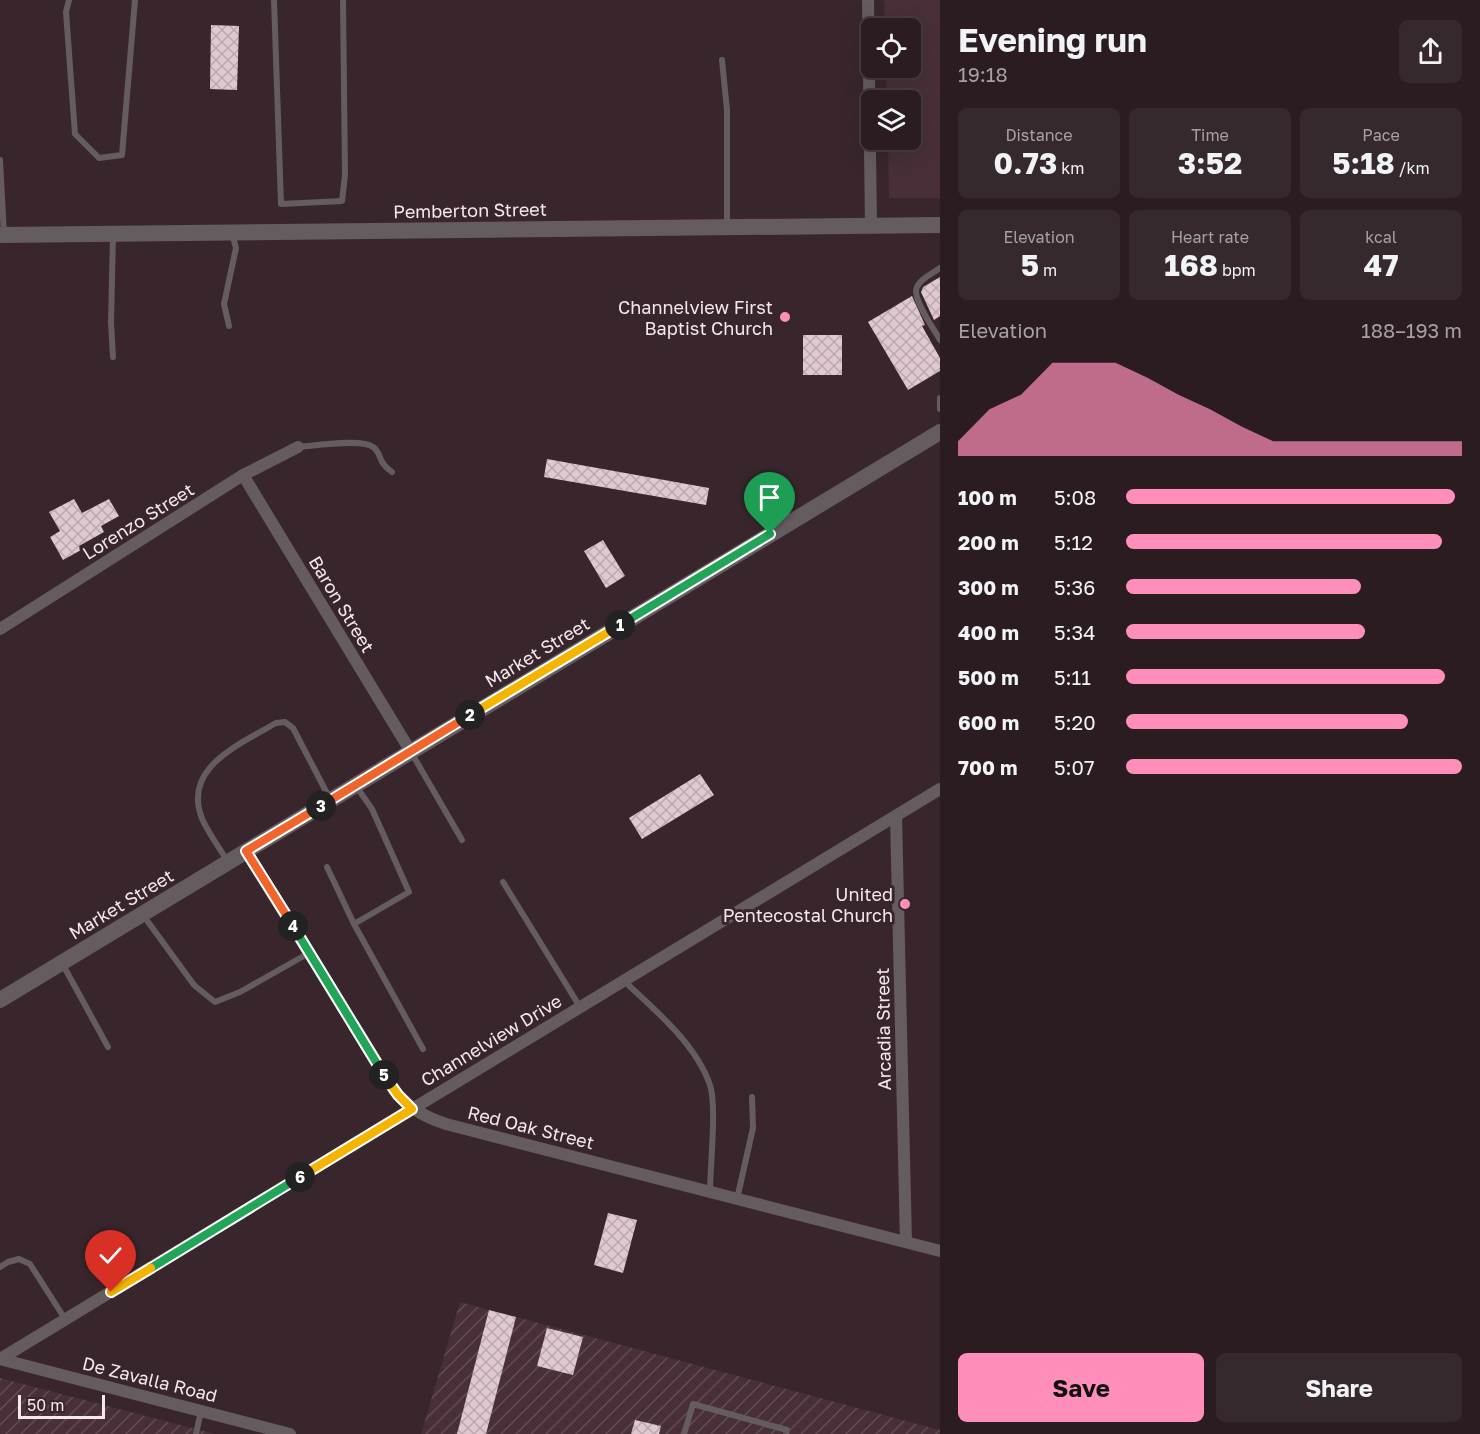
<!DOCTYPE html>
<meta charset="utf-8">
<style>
:root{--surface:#2a1c21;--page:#36292e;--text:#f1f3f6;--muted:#a5a1a5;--line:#463a3f;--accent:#ff8eba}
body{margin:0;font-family:"Golos Text",sans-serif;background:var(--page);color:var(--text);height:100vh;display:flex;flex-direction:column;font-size:22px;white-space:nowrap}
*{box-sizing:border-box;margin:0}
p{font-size:20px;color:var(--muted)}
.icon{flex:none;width:33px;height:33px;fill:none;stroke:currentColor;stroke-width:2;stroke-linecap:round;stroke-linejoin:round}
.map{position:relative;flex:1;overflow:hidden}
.side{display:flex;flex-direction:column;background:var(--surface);width:540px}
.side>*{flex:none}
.tools{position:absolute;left:861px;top:18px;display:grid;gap:12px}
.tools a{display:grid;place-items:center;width:60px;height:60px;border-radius:9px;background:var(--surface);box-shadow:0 6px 24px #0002,0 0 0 2px var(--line);font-size:30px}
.scale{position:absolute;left:18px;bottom:15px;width:87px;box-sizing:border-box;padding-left:6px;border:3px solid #f5e8ec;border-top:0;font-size:16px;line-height:21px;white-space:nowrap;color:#f5e8ec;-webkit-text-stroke:4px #38262c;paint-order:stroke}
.pin{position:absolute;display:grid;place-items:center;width:51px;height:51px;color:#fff;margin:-62px -26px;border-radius:50% 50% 50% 0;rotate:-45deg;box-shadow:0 0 6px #0007}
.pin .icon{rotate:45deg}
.km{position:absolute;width:30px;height:30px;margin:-15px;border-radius:50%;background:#222;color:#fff;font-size:16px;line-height:30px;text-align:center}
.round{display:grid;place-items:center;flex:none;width:63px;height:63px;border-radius:9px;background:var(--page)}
.overview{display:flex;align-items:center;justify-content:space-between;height:102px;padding:0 18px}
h1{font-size:33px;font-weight:700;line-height:45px}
.metrics{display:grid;grid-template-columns:repeat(3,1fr);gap:9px;height:102px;padding:6px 18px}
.metrics div{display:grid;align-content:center;border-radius:9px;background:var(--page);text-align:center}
.metrics b{font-size:30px;font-weight:700}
.metrics small{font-size:16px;font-weight:400}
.metrics p{font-size:16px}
.chart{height:168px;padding:12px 18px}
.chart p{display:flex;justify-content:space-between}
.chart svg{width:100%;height:108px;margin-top:6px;fill:var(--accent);opacity:.7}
.cta{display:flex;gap:12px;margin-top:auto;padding:12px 18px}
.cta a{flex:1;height:69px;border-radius:9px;background:var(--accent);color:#111;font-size:24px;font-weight:700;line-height:69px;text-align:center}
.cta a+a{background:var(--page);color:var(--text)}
ul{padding:0 18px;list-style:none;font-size:20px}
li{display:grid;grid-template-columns:96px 72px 1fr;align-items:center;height:45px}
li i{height:15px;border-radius:8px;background:var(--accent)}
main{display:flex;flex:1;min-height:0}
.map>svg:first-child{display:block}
</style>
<main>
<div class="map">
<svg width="940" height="1434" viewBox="0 0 940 1434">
<defs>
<pattern id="industrial-furrows" width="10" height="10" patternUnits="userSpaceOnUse" patternTransform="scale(1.5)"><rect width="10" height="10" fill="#482f38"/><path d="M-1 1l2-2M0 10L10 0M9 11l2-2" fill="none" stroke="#634d55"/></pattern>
<pattern id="building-cross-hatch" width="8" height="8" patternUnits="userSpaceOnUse" patternTransform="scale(1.5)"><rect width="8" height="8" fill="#e0c8d0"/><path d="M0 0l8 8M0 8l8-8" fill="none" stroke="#baa8ae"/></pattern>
</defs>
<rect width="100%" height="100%" fill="#38262c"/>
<path fill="#482f38" d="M884 0H940V198H889L888 140H910V100H887L886 68H910V28H885Z"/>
<path fill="url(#industrial-furrows)" d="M460 1302 940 1430V1434H421Z
M0 1378 215 1434H0Z"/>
<path fill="url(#building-cross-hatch)" d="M211 25 239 26 237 90 210 89Z
M940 277V316L934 320 921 292 923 287Z
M912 296 925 325 922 326 940 358V371L908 390 868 322Z
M803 335H842V375H803Z
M547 459 709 488 706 505 544 477Z
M74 499 82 513 109 499 119 516 101 526 104 532 79 546 81 550 63 560 50 537 60 531 49 512Z
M603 540 625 576 606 588 584 551Z
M700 774 714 795 642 839 629 818Z
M608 1213 637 1220 623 1273 594 1265Z
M489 1310 516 1317 486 1434H457Z
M547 1328 583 1337 573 1375 537 1366Z
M635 1420 661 1426 659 1434H631Z"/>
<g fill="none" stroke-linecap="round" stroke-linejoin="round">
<path stroke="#655c5f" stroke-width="6" d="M69 0 66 12 75 134 99 158 122 155 135 0
M274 0 281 204 342 201 345 175 343 0
M722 60 727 110V226
M0 160 4 235
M940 268C933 273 920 279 917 287 911 297 934 329 940 340
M229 326 224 304 236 248 232 233
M113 357 111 323 113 235
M940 398V409
M298 447C313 446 362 438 373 447 382 453 377 462 392 472
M411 752 462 840
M228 862C220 849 210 835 203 821 180 768 239 745 276 723L285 722 293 728 330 799
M327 867 354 924 409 892 372 809 356 786
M503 882 580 1007
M143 915 194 985 215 1002 240 992 309 953
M354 924 423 1049
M62 963 108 1047
M624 981C654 1009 696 1044 710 1085 717 1106 710 1167 710 1192
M737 1199 753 1128 752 1097
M0 1267 8 1262 19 1259 30 1264 65 1319
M196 1434 201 1411
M684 1434 693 1404 787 1430 786 1434"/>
<path stroke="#655c5f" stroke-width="12" d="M868 0 871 226
M243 475 411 752
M0 629 243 475 298 447
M896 816 906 1242
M246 851 390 1084C405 1106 422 1116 446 1124L940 1251
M0 1359 940 789
M0 1359 290 1434"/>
<path stroke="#655c5f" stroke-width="16" d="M0 235 940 225
M0 1000 940 432"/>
</g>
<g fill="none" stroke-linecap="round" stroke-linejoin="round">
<defs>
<path id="split-1" d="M620 625 770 534"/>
<path id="split-2" d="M470 715 620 625"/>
<path id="split-3" d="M321 806 470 715"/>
<path id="split-4" d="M293 926 246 851 321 806"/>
<path id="split-5" d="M293 926 384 1075"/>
<path id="split-6" d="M300 1177 412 1109 398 1095 384 1075"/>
<path id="split-7" d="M151 1268 300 1177"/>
<path id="split-8" d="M111 1292 151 1268"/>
</defs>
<use href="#split-1" stroke="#fff" stroke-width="12"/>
<use href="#split-2" stroke="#fff" stroke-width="12"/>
<use href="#split-3" stroke="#fff" stroke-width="12"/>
<use href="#split-4" stroke="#fff" stroke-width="12"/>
<use href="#split-5" stroke="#fff" stroke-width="12"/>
<use href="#split-6" stroke="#fff" stroke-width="12"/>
<use href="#split-7" stroke="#fff" stroke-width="12"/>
<use href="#split-8" stroke="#fff" stroke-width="12"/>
<use href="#split-1" stroke="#22a559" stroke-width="8"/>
<use href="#split-2" stroke="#f5b400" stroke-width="8"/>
<use href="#split-3" stroke="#f0652b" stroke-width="8"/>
<use href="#split-4" stroke="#f0652b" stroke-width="8"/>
<use href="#split-5" stroke="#22a559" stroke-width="8"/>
<use href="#split-6" stroke="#f5b400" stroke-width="8"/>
<use href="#split-7" stroke="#22a559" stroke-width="8"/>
<use href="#split-8" stroke="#f5b400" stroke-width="8"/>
</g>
<g fill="#ff8eba" stroke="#38262c" stroke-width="2">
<circle cx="785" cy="317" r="6"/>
<circle cx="905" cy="904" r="6"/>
</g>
<g text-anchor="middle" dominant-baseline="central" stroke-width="6" stroke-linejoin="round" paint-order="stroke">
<g font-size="18" fill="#f5e8ec" stroke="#38262c">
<text transform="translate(470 210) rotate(-1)">Pemberton Street</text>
<text transform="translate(138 521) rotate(-32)">Lorenzo Street</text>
<text transform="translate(342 604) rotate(59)">Baron Street</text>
<text transform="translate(537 652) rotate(-31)">Market Street</text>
<text transform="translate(121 904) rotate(-31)">Market Street</text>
<text transform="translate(883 1029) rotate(-91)">Arcadia Street</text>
<text transform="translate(491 1040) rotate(-31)">Channelview Drive</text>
<text transform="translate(531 1127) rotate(14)">Red Oak Street</text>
<text transform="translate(150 1379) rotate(14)">De Zavalla Road</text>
</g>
<g font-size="18" fill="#f5e8ec" stroke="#38262c" text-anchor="end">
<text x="773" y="307">Channelview First<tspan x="773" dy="21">Baptist Church</tspan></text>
<text x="893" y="894">United<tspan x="893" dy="21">Pentecostal Church</tspan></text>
</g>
</g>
</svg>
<div class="tools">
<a><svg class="icon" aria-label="locate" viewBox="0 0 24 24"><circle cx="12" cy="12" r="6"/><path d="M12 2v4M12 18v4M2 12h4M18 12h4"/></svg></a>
<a><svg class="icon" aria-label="layers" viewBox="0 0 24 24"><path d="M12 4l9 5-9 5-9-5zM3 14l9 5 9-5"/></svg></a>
</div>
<div class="scale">50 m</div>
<div class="pin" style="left:770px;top:534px;background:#1e9e55"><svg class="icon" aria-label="arrive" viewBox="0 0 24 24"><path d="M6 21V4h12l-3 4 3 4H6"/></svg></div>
<div class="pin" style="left:111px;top:1292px;background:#d93025"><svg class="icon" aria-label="check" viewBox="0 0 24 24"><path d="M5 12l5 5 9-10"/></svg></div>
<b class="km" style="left:620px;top:625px">1</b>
<b class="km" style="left:470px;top:715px">2</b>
<b class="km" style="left:321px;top:806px">3</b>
<b class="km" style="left:293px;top:926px">4</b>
<b class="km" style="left:384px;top:1075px">5</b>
<b class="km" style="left:300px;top:1177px">6</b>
</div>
<section class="side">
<div class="overview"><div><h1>Evening run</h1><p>19:18</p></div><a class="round"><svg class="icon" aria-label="share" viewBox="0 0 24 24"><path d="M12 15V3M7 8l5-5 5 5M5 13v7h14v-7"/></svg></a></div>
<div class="metrics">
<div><p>Distance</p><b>0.73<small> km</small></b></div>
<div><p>Time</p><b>3:52</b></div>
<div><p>Pace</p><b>5:18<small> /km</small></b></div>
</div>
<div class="metrics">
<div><p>Elevation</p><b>5<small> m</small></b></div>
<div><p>Heart rate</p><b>168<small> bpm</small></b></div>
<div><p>kcal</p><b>47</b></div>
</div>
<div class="chart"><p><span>Elevation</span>188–193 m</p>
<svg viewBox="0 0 160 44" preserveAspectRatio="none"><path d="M0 44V38L10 25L20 19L30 6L40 6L50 6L60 12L70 19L80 25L90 32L100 38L110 38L120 38L130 38L140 38L150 38L160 38V44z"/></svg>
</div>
<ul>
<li><b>100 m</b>5:08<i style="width:98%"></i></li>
<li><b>200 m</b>5:12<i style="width:94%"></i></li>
<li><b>300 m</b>5:36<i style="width:70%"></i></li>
<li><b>400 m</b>5:34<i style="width:71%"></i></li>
<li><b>500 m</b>5:11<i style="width:95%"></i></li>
<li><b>600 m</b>5:20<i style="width:84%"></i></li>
<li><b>700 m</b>5:07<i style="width:100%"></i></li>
</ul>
<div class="cta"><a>Save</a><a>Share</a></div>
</section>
</main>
